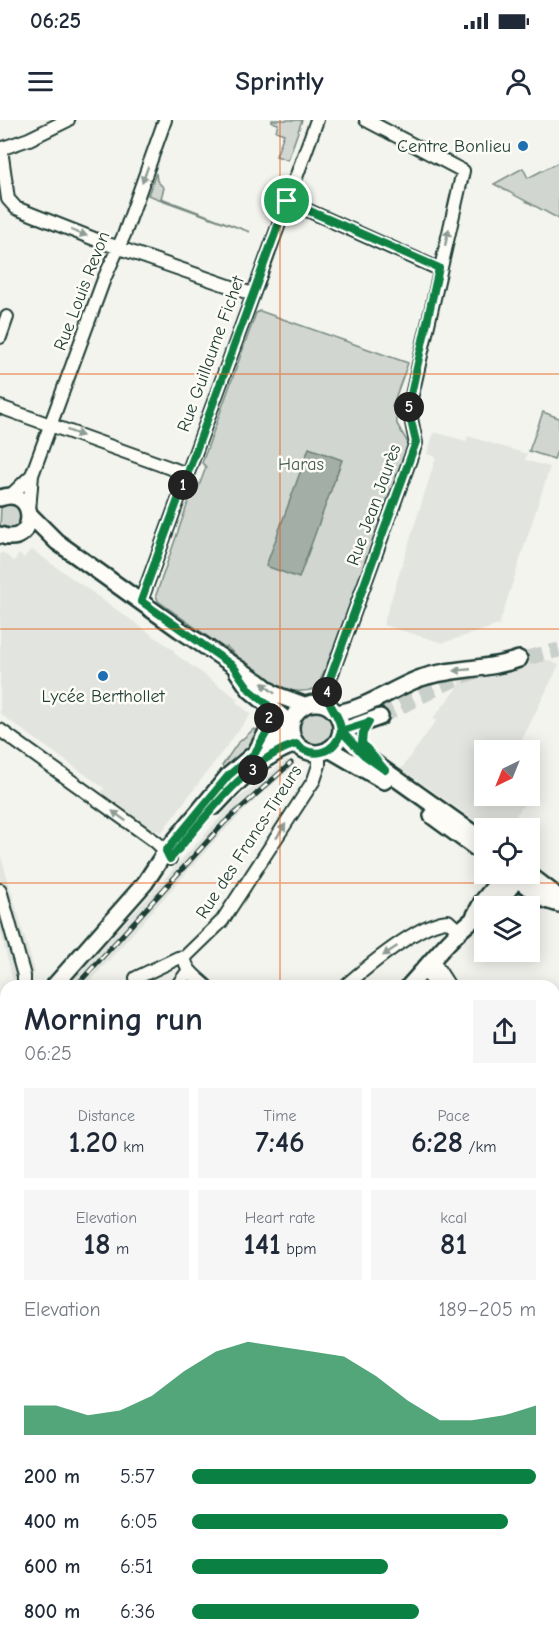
<!DOCTYPE html>
<meta charset="utf-8">
<style>
:root{--surface:#fff;--page:#f6f6f7;--text:#1f2937;--muted:#747a83;--accent:#0b8043}
body{margin:0;font-family:"Comic Neue",sans-serif;background:var(--page);color:var(--text);height:100vh;display:flex;flex-direction:column;font-size:22px;white-space:nowrap}
*{box-sizing:border-box;margin:0}
p{font-size:20px;color:var(--muted)}
.icon{flex:none;width:33px;height:33px;fill:none;stroke:currentColor;stroke-width:2;stroke-linecap:round;stroke-linejoin:round}
.map{position:relative;flex:1;overflow:hidden}
.sheet{position:absolute;left:0px;top:860px;width:560px;height:668px;display:flex;flex-direction:column;background:var(--surface);border-radius:18px 18px 0 0;box-shadow:0 3px 15px #0003}
.sheet>*{flex:none}
.needle{width:39px;rotate:223deg}
.controls{position:absolute;left:474px;top:620px;display:grid;gap:12px}
.controls a{display:grid;place-items:center;width:66px;height:66px;border-radius:0px;background:var(--surface);box-shadow:0 3px 15px #0003;font-size:30px}
.pin{position:absolute;display:grid;place-items:center;width:51px;height:51px;color:#fff;margin:-26px;border:3px solid #fff;border-radius:50%;box-shadow:0 2px 6px #0007}
.km{position:absolute;width:30px;height:30px;margin:-15px;border-radius:50%;background:#222;color:#fff;font-size:16px;line-height:30px;text-align:center}
.round{display:grid;place-items:center;flex:none;width:63px;height:63px;border-radius:0px;background:var(--page)}
.overview{display:flex;align-items:center;justify-content:space-between;height:102px;padding:0 24px}
h1{font-size:33px;font-weight:600;line-height:45px}
.figures{display:grid;grid-template-columns:repeat(3,1fr);gap:9px;height:102px;padding:6px 24px}
.figures div{display:grid;align-content:center;border-radius:0px;background:var(--page);text-align:center}
.figures b{font-size:30px;font-weight:600}
.figures small{font-size:16px;font-weight:400}
.figures p{font-size:16px}
.chart{height:168px;padding:12px 24px}
.chart p{display:flex;justify-content:space-between}
.chart svg{width:100%;height:108px;margin-top:6px;fill:var(--accent);opacity:.7}
ul{padding:0 24px;list-style:none;font-size:20px}
li{display:grid;grid-template-columns:96px 72px 1fr;align-items:center;height:45px}
li i{height:15px;border-radius:8px;background:var(--accent)}
.status{display:flex;justify-content:space-between;align-items:center;height:42px;padding:0 30px;background:var(--surface);direction:ltr}
.status svg{height:16px;fill:currentColor}
header{display:flex;justify-content:space-between;align-items:center;height:78px;padding:0 24px;background:var(--surface);font-size:27px;font-weight:600}
.map>svg:first-child{display:block}
</style>
<div class="status"><b>06:25</b><svg viewBox="0 0 49 12"><path d="M0 12V9h3v3zM5 12V6h3v6zM10 12V3h3v9zM15 12V0h3v12zM26 1h20v11H26zM47 4h2v5h-2z"/></svg></div>
<header><svg class="icon" aria-label="menu" viewBox="0 0 24 24"><path d="M4 6h16M4 12h16M4 18h16"/></svg>Sprintly<svg class="icon" aria-label="person" viewBox="0 0 24 24"><circle cx="12" cy="8" r="4"/><path d="M4 21q1-7 8-7t8 7"/></svg></header>
<div class="map">
<svg width="559" height="1526" viewBox="0 0 559 1526">
<rect width="100%" height="100%" fill="#f4f4ef"/>
<filter id="ink" filterUnits="userSpaceOnUse"><feTurbulence type="fractalNoise" baseFrequency=".0167" numOctaves="2"/><feDisplacementMap in="SourceGraphic" scale="12" xChannelSelector="R" yChannelSelector="G"/><feConvolveMatrix kernelMatrix="1 2 1 2 8 2 1 2 1" color-interpolation-filters="sRGB"/></filter>
<g filter="url(#ink)">
<path fill="#e2e5df" d="M434 312 466 321 468 316 527 334 525 340 550 347 499 505 443 523 383 505 436 337 427 334Z
M31 429 175 531 174 533 238 579 236 582 251 594 161 713 157 710 155 712 111 679 101 672 104 668 0 594V434L2 432 14 441 19 434 24 438Z
M545 539 559 545 517 630H484V675H530V657L538 662 534 670 507 708H486L401 649 436 601 433 598 458 567 459 559Z
M287 640 295 645 257 678 219 716 87 865H68L235 681Z
M0 733 35 852 20 865H14L0 810Z"/>
<path fill="#d1d6d1" stroke="#788a82" stroke-width="1.5" d="M272 0H302L288 40 276 36 284 14 276 11 278 4 272 2Z
M559 42V99L494 64 523 48 528 58Z
M156 53 157 61 164 68 161 78 250 112 148 75Z
M260 191 408 243 392 287 396 289 397 304 408 323 406 330 343 506 317 568C280 582 251 549 227 527L224 528 158 481 156 475 192 371 198 369 206 347 202 343 256 193Z
M543 292 559 298V326L554 339 529 331Z
M1 384H14L21 389 23 401 15 411 0 410Z
M298 608a20 20 0 1 1 40 0a20 20 0 1 1-40 0Z
M254 609 263 613 225 649 222 646 237 624Z"/>
<path fill="#a3aea7" stroke="#6e8179" stroke-width="1.5" d="M309 328 342 340 299 458 266 446Z"/>
<g fill="none" stroke-linecap="round" stroke-linejoin="round">
<path stroke="#c9cfca" stroke-width="15" stroke-dasharray="15 8" stroke-linecap="butt" d="M506 543 559 530
M380 597 451 561 477 551"/>
<defs>
<path id="minor" d="M0 29 29 19 68 0
M1 29 8 79 16 88 102 122 252 174
M287 81 439 149
M0 217 7 197
M0 287 187 354
M10 376 32 355
M29 390 32 355 104 159 124 115 165 0
M141 481 317 0
M330 587 326 579 327 567 416 323 409 288 463 51 366 0
M0 610 156 722 166 731 170 739
M0 770 24 856V866
M185 837C184 850 198 858 206 866
M433 841 449 866
M424 851 438 866
M136 858 178 838 185 837 222 801 314 660 319 645V633
M177 866 189 850
M345 866C367 847 420 802 448 801L460 812
M0 1099 6 1104
M554 1118 559 1113
M0 1153 6 1148
M0 1269 6 1275
M0 1347 6 1355
M554 1416 559 1428
M554 1474 559 1472
M381 1521V1526
M14 1526 19 1521
M122 1526 126 1521
M336 1526 337 1521
M450 1526 462 1521"/>
<path id="major" d="M0 378C38 364 39 429 0 415
M30 395 57 422 180 510 259 562 274 574 304 585
M237 551 250 570 291 604
M291 608a25 25 0 1 1 50 0a25 25 0 1 1-50 0Z
M337 593C367 588 390 570 418 559 451 547 486 551 519 539
M380 597 341 611 370 640 484 721
M329 629 384 661
M257 630 269 608 268 585
M215 686C237 662 264 634 296 624
M432 696 484 734
M508 753 546 780 559 784
M527 753 552 772 559 780
M492 786C501 777 515 767 517 753
M473 799 482 782 505 753
M54 866 145 763 166 731 228 656 255 633 290 610
M409 866C433 840 455 810 484 792
M0 926 6 919
M0 1302 6 1296"/>
</defs>
<use href="#minor" stroke="#1f3d34" stroke-width="16"/>
<use href="#major" stroke="#1f3d34" stroke-width="20"/>
<use href="#minor" stroke="#fdfcf7" stroke-width="12"/>
<use href="#major" stroke="#fdfcf7" stroke-width="15"/>
<defs>
<path id="rail" d="M76 866 224 703 291 643
M0 951 6 945"/>
</defs>
<use href="#rail" stroke="#1f3d34" stroke-width="5"/>
<use href="#rail" stroke="#fdfcf7" stroke-width="3" stroke-dasharray="9" stroke-linecap="butt"/>
</g>
<defs><path id="oneway-solid" d="M-6-.8H1V-3.2L6.5 0L1 3.2V.8H-6Z" transform="scale(1.5)"/></defs>
<g fill="#8e9c96">
<use href="#oneway-solid" transform="translate(145 55) rotate(110)"/>
<use href="#oneway-solid" transform="translate(79 113) rotate(20)"/>
<use href="#oneway-solid" transform="translate(447 117) rotate(-77)"/>
<use href="#oneway-solid" transform="translate(75 313) rotate(20)"/>
<use href="#oneway-solid" transform="translate(462 550) rotate(175)"/>
<use href="#oneway-solid" transform="translate(268 568) rotate(-141)"/>
<use href="#oneway-solid" transform="translate(119 696) rotate(-144)"/>
<use href="#oneway-solid" transform="translate(281 711) rotate(-57)"/>
<use href="#oneway-solid" transform="translate(390 831) rotate(146)"/>
</g>
</g>
<g fill="none" stroke-linecap="round" stroke-linejoin="round" filter="url(#ink)">
<defs>
<path id="route" d="M287 81 141 481 233 546 250 570 268 585 269 608 255 633 228 656 166 731 170 739C203 701 246 639 296 624 313 640 335 633 341 611L364 635 385 650 362 623 363 613 369 602 341 611C340 591 326 589 327 567L416 322 408 288 439 148 287 81"/>
</defs>
<use href="#route" stroke="#fff" stroke-width="12"/>
<use href="#route" stroke="#0b8043" stroke-width="8"/>
</g>
<path fill="none" stroke="#e8590c" stroke-width="1.5" stroke-opacity="0.55" d="M280 0V866M0 254H559M0 509H559M0 763H559M0 1017H6M554 1017H559M0 1272H6M554 1272H559M280 1521V1526"/>
<g fill="#1f6fb2" stroke="#fdfcf7" stroke-width="2">
<circle cx="523" cy="26" r="6"/>
<circle cx="103" cy="556" r="6"/>
</g>
<g text-anchor="middle" dominant-baseline="central" stroke-width="5" stroke-linejoin="round" paint-order="stroke">
<g font-size="18" fill="#1f3d34" stroke="#fdfcf7" text-anchor="end">
<text x="511" y="26">Centre Bonlieu</text>
<text x="103" y="576" text-anchor="middle">Lycée Berthollet</text>
</g>
<g font-size="18" fill="#1f3d34" stroke="#fdfcf7">
<text transform="translate(82 171) rotate(-69)">Rue Louis Revon</text>
<text transform="translate(211 234) rotate(-70)">Rue Guillaume Fichet</text>
<text transform="translate(374 385) rotate(-70)">Rue Jean Jaurès</text>
<text transform="translate(249 722) rotate(-57)">Rue des Francs-Tireurs</text>
</g>
<g font-size="18" fill="#435c53" stroke="#fdfcf7">
<text x="301" y="344">Haras</text>
</g>
</g>
</svg>
<div class="controls">
<a><svg class="needle" viewBox="-14 -14 28 28"><path d="M0-13l5 13h-10z" fill="#e53935"/><path d="M0 13l5-13h-10z" fill="#747a83"/></svg></a>
<a><svg class="icon" aria-label="locate" viewBox="0 0 24 24"><circle cx="12" cy="12" r="6"/><path d="M12 2v4M12 18v4M2 12h4M18 12h4"/></svg></a>
<a><svg class="icon" aria-label="layers" viewBox="0 0 24 24"><path d="M12 4l9 5-9 5-9-5zM3 14l9 5 9-5"/></svg></a>
</div>
<div class="pin" style="left:287px;top:81px;background:#1e9e55"><svg class="icon" aria-label="arrive" viewBox="0 0 24 24"><path d="M6 21V4h12l-3 4 3 4H6"/></svg></div>
<b class="km" style="left:183px;top:365px">1</b>
<b class="km" style="left:269px;top:598px">2</b>
<b class="km" style="left:253px;top:650px">3</b>
<b class="km" style="left:327px;top:572px">4</b>
<b class="km" style="left:409px;top:287px">5</b>
<section class="sheet">
<div class="overview"><div><h1>Morning run</h1><p>06:25</p></div><a class="round"><svg class="icon" aria-label="share" viewBox="0 0 24 24"><path d="M12 15V3M7 8l5-5 5 5M5 13v7h14v-7"/></svg></a></div>
<div class="figures">
<div><p>Distance</p><b>1.20<small> km</small></b></div>
<div><p>Time</p><b>7:46</b></div>
<div><p>Pace</p><b>6:28<small> /km</small></b></div>
</div>
<div class="figures">
<div><p>Elevation</p><b>18<small> m</small></b></div>
<div><p>Heart rate</p><b>141<small> bpm</small></b></div>
<div><p>kcal</p><b>81</b></div>
</div>
<div class="chart"><p><span>Elevation</span>189–205 m</p>
<svg viewBox="0 0 160 44" preserveAspectRatio="none"><path d="M0 44V32L10 32L20 36L30 34L40 28L50 18L60 10L70 6L80 8L90 10L100 12L110 20L120 30L130 38L140 38L150 36L160 32V44z"/></svg>
</div>
<ul>
<li><b>200 m</b>5:57<i style="width:100%"></i></li>
<li><b>400 m</b>6:05<i style="width:92%"></i></li>
<li><b>600 m</b>6:51<i style="width:57%"></i></li>
<li><b>800 m</b>6:36<i style="width:66%"></i></li>
</ul>
</section>
</div>
